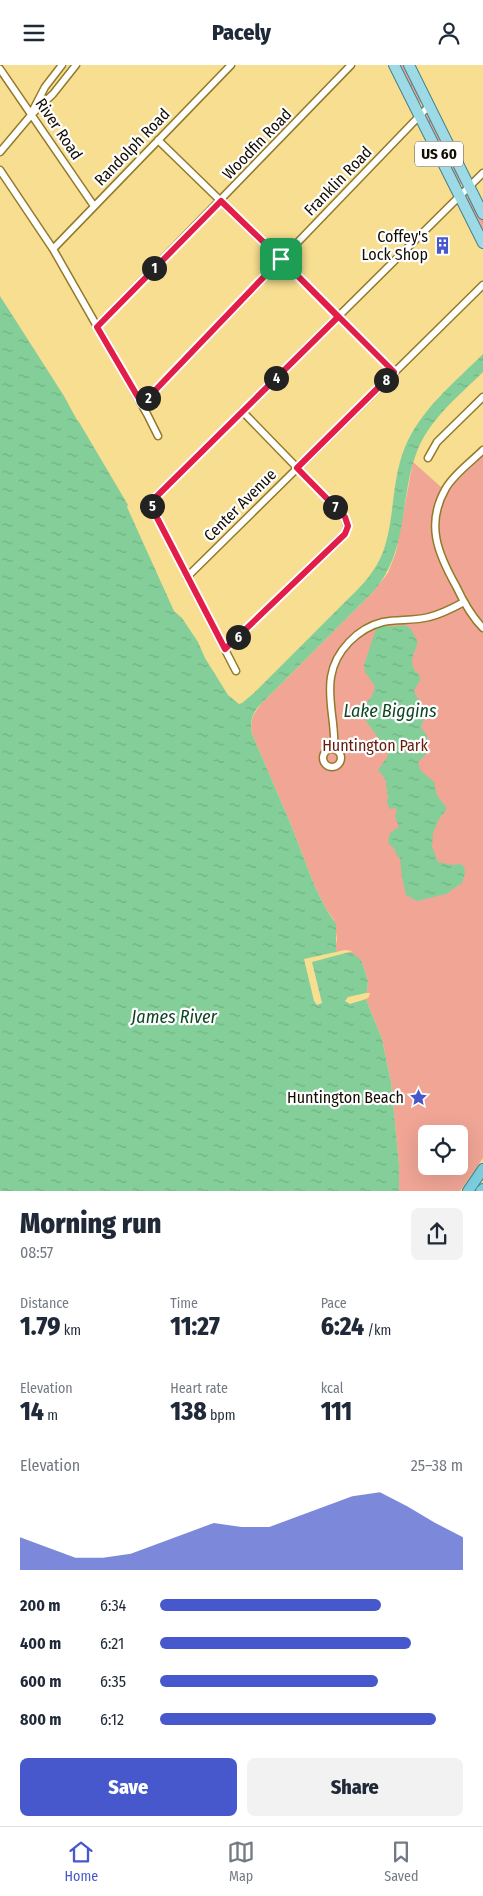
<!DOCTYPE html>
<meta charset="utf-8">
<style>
:root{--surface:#fff;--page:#f2f2f3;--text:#1f2937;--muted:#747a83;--line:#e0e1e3;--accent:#4658cc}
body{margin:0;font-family:"Fira Sans Condensed",sans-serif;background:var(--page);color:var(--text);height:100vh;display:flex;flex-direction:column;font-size:19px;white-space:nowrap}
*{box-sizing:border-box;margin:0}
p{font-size:16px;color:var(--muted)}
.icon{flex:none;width:28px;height:28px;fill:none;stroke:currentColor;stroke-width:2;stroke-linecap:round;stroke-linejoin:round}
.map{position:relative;height:1126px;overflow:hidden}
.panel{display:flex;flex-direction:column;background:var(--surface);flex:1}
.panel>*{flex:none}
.tools{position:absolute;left:418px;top:1060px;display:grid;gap:10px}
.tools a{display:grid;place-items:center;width:50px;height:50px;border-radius:8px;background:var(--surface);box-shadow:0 5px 20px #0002;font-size:25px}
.pin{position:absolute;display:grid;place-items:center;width:42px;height:42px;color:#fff;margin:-21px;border-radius:10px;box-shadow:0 2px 8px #0006}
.km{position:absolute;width:25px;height:25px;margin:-12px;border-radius:50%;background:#222;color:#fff;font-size:14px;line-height:25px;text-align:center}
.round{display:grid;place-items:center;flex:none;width:52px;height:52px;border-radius:8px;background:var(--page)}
.head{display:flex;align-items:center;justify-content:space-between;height:85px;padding:0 20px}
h1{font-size:28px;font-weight:800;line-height:38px}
.stats{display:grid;grid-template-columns:repeat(3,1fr);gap:8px;height:85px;padding:5px 20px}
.stats div{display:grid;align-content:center}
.stats b{font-size:25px;font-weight:800}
.stats small{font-size:14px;font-weight:400}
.stats p{font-size:14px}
.chart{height:140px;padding:10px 20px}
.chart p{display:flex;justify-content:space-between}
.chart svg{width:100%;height:90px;margin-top:5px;fill:var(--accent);opacity:.7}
.action{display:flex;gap:10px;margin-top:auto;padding:10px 20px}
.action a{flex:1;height:58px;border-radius:8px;background:var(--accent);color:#fff;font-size:20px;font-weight:800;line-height:58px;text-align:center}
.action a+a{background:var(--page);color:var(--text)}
ul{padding:0 20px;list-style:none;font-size:16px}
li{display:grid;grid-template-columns:80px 60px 1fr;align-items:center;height:38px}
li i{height:12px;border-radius:6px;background:var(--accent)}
header{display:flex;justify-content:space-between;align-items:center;height:65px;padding:0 20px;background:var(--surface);font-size:22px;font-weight:800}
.menu{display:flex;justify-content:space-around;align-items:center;height:70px;border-top:1px solid var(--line);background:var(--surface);font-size:14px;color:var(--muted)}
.menu a{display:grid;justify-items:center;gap:2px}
.menu .current{color:var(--accent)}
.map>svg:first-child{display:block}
</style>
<header><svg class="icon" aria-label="menu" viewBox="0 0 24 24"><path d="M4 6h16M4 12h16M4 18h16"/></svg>Pacely<svg class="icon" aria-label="person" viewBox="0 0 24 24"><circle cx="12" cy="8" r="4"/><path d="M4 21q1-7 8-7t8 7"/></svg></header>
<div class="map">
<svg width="483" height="1126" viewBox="0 0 483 1126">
<defs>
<pattern id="grass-tufts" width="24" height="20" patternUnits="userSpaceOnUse" patternTransform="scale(1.25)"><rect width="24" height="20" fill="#f0a595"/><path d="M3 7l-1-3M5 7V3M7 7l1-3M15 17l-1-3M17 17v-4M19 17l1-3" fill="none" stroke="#cd8d7f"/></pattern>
<pattern id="water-ripples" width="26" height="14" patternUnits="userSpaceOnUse" patternTransform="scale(1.25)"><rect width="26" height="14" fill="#84cf99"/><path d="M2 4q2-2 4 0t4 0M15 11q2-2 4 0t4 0" fill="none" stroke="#71b182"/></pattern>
</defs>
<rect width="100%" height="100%" fill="#f8de90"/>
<path fill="url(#grass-tufts)" d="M399 0H405L422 39 419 37Z
M426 51H428L450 89 461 119H458L425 53Z
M469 131 483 156V166L467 139 465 132Z"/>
<path fill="#f0a595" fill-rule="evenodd" d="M483 380V1093L460 1126H399V1100L391 1017 382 974 366 934 368 916 362 897 352 888 335 886 337 874 334 855 326 844 315 822 289 755 252 669C249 655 254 648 262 638L372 528 388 508 396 487 413 397 441 422ZM426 1069H459V1101H426Z"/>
<path fill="url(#water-ripples)" d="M0 231 64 331 77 355 79 357 128 440 127 442 174 546 182 553 198 577 205 593 228 630 239 639 242 638 254 628 349 533C363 520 376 505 383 487 395 454 391 416 405 382 421 344 454 318 483 289V307C459 331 428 355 416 389 399 436 409 487 372 528L258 642C251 651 250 658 252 669L289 755 315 822 326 844 336 859V886L352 888 358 892 362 897 368 916 366 934 382 974 391 1017 399 1100V1126H0Z
M385 560 387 562C402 561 409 556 415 572 417 575 418 576 417 580 415 587 410 593 413 602 414 606 417 607 420 611V615L414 626 416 631 419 634 414 645 424 654 421 662 428 673 426 679 428 687 418 697 421 706 434 717 437 730 447 744 439 754 433 768 432 782 438 797 452 800 461 799 464 802 465 809 462 818 446 829 417 836 406 830 402 812 400 793 397 791 394 783 388 778 390 768 399 762 395 751 397 745 395 743 390 744 387 738V734L389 733 386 728 388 725 386 722V715L378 705 388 691 384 678 379 674 366 656 365 652 364 642 373 629 375 621 365 607 364 600 376 564Z"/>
<path fill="#f8de90" d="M345 885 353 886 312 897 322 938 317 940 314 936 304 894Z
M366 928H370L369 932 366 934 350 939 345 936 348 932Z"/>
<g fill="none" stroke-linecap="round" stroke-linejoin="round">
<defs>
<path id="minor" d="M0 4 94 141
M33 45 45 22 62 0
M158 75 302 215 394 307
M0 87 32 49 53 29 76 0
M0 105 53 184 147 349 158 371
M53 184 231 0
M97 262 351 0
M142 339 429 41
M483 385C471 397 454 409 446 423 425 459 438 489 456 521 463 536 471 551 483 563
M428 393 437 377 483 332
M187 512 483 220
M225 584 345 469 347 461 345 452 242 346
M236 606 154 447V434L483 108
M334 684C336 660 327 636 331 612 335 586 358 563 383 557 398 554 414 556 429 552 442 549 453 543 464 537
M323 693a9 9 0 1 1 18 0a9 9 0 1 1-18 0Z"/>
<path id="primary" d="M394 0 483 178
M409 0 483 149"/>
<path id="trunk" d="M468 1126 483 1104
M481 1126 483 1124"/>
</defs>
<use href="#minor" stroke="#927a29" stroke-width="9"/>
<use href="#primary" stroke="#42828b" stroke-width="12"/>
<use href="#trunk" stroke="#42828b" stroke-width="12"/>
<use href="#minor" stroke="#fff" stroke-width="6"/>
<use href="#primary" stroke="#9ddae6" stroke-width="10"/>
<use href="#trunk" stroke="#7ccede" stroke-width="10"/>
</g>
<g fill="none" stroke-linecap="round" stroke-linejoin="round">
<defs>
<path id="route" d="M281 194 221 136 97 262 142 339 281 194 338 252 154 434 152 438 154 447 225 584 345 469 348 461 345 452 297 403 394 307 281 194"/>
</defs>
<use href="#route" stroke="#fff" stroke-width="10"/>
<use href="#route" stroke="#e11d48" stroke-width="6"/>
</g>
<defs>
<symbol id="building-bare" viewBox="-9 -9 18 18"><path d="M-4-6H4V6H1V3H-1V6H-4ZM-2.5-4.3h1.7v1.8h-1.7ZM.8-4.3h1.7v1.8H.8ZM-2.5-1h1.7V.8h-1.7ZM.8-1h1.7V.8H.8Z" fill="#4658cc" stroke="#fff" stroke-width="2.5" paint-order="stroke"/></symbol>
<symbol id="sight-bare" viewBox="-9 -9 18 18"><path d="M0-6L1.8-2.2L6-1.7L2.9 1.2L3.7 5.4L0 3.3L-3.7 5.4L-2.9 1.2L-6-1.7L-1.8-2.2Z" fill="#4658cc" stroke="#fff" stroke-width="2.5" paint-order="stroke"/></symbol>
</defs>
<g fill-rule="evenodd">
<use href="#building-bare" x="430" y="168" width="25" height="25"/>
<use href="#sight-bare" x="406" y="1020" width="25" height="25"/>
</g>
<g text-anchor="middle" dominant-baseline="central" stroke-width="4.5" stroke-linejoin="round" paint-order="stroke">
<rect fill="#fff" stroke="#5a554c" stroke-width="1" x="415" y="76.5" width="48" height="25" rx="4"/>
<g font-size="15" font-weight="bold" fill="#130c00">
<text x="439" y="89">US 60</text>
</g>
<g font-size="16" fill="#130c00" stroke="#fff">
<text transform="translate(59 64) rotate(56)">River Road</text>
<text transform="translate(257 79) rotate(-46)">Woodfin Road</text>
<text transform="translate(132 82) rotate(-46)">Randolph Road</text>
<text transform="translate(338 116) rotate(-46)">Franklin Road</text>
<text transform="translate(240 440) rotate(-45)">Center Avenue</text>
</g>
<g font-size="16" fill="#130c00" stroke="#fff" text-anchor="end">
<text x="428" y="171">Coffey's<tspan x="428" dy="18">Lock Shop</tspan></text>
<text x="404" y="1032">Huntington Beach</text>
</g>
<g font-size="16" fill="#661b0e" stroke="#fff">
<text x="375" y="680">Huntington Park</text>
</g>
<g font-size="18" font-style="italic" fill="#0e4624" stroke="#fff">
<text x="390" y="646">Lake Biggins</text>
<text x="174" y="952">James River</text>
</g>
</g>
</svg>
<div class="tools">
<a><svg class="icon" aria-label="locate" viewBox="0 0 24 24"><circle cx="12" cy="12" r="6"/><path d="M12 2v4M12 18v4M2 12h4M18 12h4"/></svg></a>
</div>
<div class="pin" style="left:281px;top:194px;background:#1e9e55"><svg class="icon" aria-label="arrive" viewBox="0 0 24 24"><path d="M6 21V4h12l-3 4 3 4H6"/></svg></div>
<b class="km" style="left:154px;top:203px">1</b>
<b class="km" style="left:148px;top:333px">2</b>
<b class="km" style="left:276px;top:313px">4</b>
<b class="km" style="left:152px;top:441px">5</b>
<b class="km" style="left:238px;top:572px">6</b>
<b class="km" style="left:335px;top:442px">7</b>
<b class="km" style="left:386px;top:315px">8</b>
</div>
<section class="panel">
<div class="head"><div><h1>Morning run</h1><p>08:57</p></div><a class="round"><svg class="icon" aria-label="share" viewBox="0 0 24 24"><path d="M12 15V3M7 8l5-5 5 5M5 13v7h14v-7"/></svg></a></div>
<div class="stats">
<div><p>Distance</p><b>1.79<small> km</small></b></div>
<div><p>Time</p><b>11:27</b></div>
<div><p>Pace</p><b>6:24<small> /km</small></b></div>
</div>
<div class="stats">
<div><p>Elevation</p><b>14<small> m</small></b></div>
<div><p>Heart rate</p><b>138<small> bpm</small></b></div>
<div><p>kcal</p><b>111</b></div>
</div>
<div class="chart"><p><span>Elevation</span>25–38 m</p>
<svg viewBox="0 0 160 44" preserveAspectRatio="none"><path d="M0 44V28L10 33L20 38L30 38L40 36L50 31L60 26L70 21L80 23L90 23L100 18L110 13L120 8L130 6L140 13L150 21L160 28V44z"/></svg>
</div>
<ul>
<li><b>200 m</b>6:34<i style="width:73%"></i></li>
<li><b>400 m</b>6:21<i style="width:83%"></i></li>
<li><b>600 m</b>6:35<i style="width:72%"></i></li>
<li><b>800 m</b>6:12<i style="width:91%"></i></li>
</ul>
<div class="action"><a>Save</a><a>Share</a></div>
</section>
<nav class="menu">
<a class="current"><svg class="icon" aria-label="home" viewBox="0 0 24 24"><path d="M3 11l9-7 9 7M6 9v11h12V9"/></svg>Home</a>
<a><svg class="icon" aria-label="map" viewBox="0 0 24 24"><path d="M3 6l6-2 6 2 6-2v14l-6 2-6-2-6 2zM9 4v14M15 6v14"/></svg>Map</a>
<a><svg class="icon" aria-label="saved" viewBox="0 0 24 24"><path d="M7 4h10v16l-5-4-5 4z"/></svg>Saved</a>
</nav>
